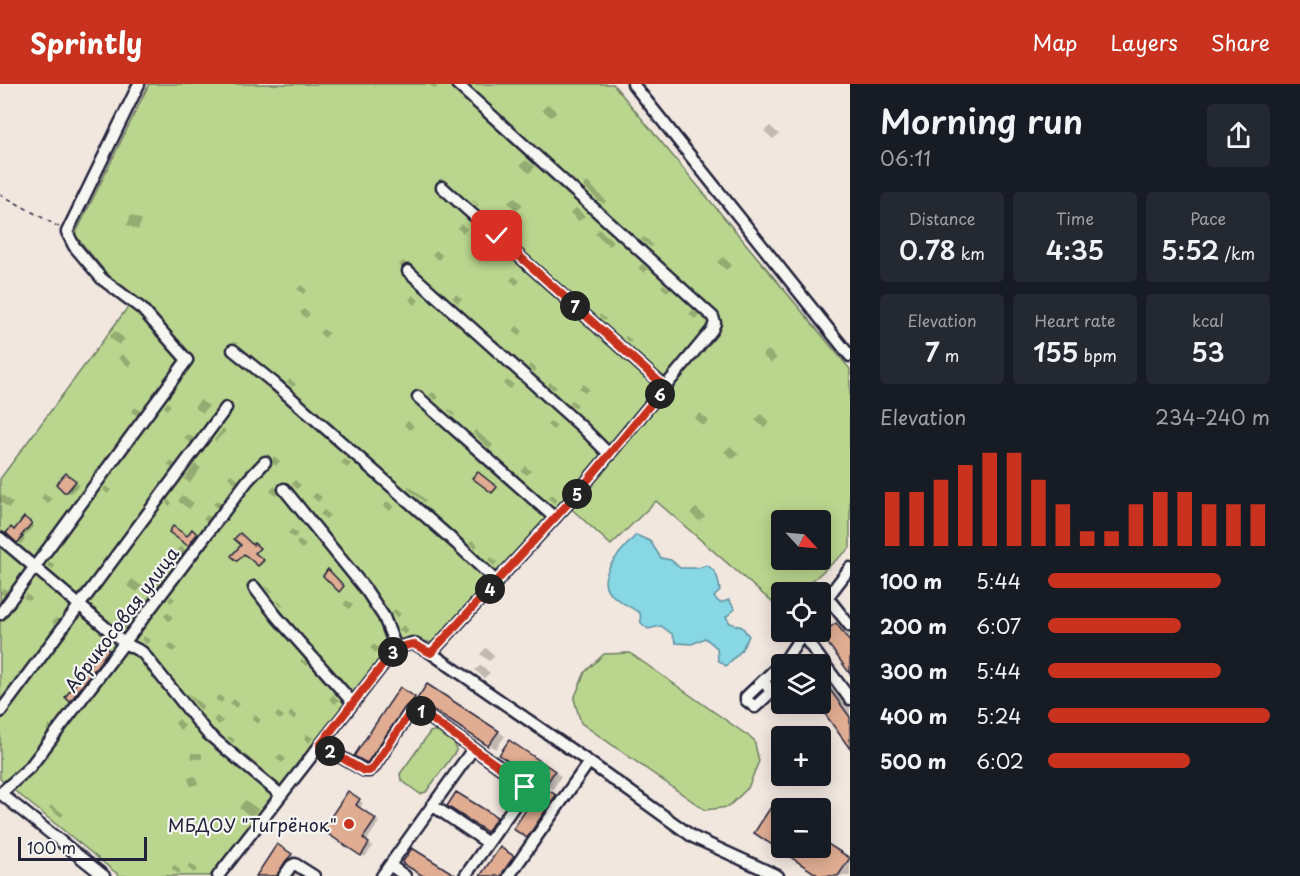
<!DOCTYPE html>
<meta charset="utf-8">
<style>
:root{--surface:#171b24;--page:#242831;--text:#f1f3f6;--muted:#9ea1a6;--accent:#c8321e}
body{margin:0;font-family:"Playpen Sans",sans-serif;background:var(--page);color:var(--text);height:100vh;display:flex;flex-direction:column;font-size:22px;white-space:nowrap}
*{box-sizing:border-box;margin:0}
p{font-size:20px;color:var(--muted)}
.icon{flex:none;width:33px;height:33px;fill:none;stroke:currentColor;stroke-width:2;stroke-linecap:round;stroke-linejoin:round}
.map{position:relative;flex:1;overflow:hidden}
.sheet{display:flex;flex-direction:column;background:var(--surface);width:450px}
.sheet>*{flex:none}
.needle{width:39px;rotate:116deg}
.controls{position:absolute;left:771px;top:426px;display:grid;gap:12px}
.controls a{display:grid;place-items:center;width:60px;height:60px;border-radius:6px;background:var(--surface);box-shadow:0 3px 15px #0003;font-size:30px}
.scale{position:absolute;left:18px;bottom:15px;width:129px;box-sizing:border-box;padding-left:6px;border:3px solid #22223b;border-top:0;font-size:16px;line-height:21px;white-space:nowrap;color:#22223b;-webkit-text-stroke:4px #f6f6f2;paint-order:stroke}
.pin{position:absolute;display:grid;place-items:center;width:51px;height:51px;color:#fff;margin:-26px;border-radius:12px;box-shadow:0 3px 9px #0006}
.km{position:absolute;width:30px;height:30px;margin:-15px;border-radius:50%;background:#222;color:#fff;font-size:16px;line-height:30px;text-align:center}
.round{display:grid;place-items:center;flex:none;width:63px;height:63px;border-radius:6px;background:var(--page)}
.summary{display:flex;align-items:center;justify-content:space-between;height:102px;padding:0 30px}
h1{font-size:33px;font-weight:600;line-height:45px}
.metrics{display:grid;grid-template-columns:repeat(3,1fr);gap:9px;height:102px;padding:6px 30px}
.metrics div{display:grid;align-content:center;border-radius:6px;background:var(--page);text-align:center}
.metrics b{font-size:26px;font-weight:600}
.metrics small{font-size:16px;font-weight:400}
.metrics p{font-size:16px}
.chart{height:168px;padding:12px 30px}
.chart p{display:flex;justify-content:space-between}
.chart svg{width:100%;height:108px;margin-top:6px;stroke:var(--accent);stroke-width:6}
ul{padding:0 30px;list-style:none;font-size:20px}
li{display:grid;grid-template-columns:96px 72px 1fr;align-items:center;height:45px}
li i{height:15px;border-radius:8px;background:var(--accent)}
header{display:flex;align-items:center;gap:36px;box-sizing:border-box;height:84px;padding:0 30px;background:var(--accent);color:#fff}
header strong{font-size:28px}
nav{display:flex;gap:33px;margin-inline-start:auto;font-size:21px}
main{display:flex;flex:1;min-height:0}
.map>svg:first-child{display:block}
</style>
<header>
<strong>Sprintly</strong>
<nav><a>Map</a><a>Layers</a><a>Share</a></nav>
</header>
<main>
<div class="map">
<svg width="850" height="792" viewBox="0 0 850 792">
<rect width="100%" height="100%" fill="#f2e7df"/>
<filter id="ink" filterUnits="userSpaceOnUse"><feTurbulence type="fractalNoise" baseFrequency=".0167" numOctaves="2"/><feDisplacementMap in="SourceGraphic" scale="12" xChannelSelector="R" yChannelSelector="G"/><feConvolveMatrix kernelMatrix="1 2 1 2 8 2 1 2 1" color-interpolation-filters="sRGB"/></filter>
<g filter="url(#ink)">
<path fill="#bad68e" stroke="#6e7c64" stroke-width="1.5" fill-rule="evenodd" d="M149 0H613L850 285V464L799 508H782L781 524 780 525 656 417 611 461 565 419 436 560 413 554 392 561 210 792H120L0 695V395L131 219 75 151ZM782 436H820V476H782Z
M630 569 754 656 759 677 748 704 728 723 705 726 581 639 574 615 585 588 604 570Z
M437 646 455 659 456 667 426 708 420 710 401 696 400 690 430 648Z"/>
<path fill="#87d7e4" stroke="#5f8fa0" stroke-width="1.5" d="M636 451 650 457 661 474 671 476 680 484H698L707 481C718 489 718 494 720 507L714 513 720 519 729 516 735 525 726 533 730 539 742 543 749 552 741 567 726 582 718 576 717 564 705 554 692 560 676 559 672 550 661 542 648 545 641 539 640 529C631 523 619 518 611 510 592 492 624 465 636 451Z"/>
<path fill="#0003" d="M429 0H440L435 5Z
M548 20 557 28 551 33 542 26Z
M770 42 779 50 773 55 764 47Z
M526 76 535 83 529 89 520 81Z
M587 98 591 101 606 117 604 120 599 117 583 102Z
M514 113 523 121 517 127 508 119Z
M473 116 479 121 478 122 472 117Z
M576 124 585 132 579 137 570 129Z
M131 131 142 136 138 146 127 141Z
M461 140 467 145 463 149 457 144Z
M599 145 614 158 610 162 595 150Z
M644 153 648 156 653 161 651 163 646 160 641 155Z
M436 166 442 171 439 176 432 171Z
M723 173 732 181 726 186 717 178Z
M403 177 408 181 403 185 399 181Z
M642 180 648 185 644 189 638 184Z
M514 192 520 197 516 201 510 196Z
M663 200 670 205 667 208 661 203Z
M301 201 307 206 303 210 297 205Z
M456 210 462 215 458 219 452 214Z
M413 211 419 216 415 221 409 216Z
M304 225 310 230 306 234 300 229Z
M693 226 699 231 695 235 689 230Z
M600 230 606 235 605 237 599 232Z
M517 242 523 247 519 252 513 247Z
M323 245 329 249 325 254 319 249Z
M115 247 125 255 119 261 109 253Z
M626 252 632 257 630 259 624 254Z
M768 266 777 274 771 279 762 271Z
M122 270 132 279 129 283 118 274Z
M530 280 537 285 534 288 528 283Z
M290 295 296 300 293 303 287 298Z
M507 296 514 301 510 305 503 300Z
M550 298 557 303 554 306 548 301Z
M583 300 589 305 585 309 579 304Z
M433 308 439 313 436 316 429 311Z
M200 316 209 322 203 329 194 323Z
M572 316 578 321 575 324 569 319Z
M167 318 171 321 167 326 164 323Z
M135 323 142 328 138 332 131 328Z
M449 325 455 330 454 332 448 327Z
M700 329 709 337 703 342 694 334Z
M761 330 770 338 764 344 755 336Z
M408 337 414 342 410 346 404 341Z
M551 337 557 342 553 346 547 341Z
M223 344 226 347 216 357 214 356Z
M475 346 493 361 490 365 473 349Z
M188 350 198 357 195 362 184 354Z
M730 362 739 370 733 375 724 368Z
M274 372 280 377 276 382 273 380V374Z
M345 375 351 380 347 384 341 379Z
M171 377 176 381 173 385 167 381Z
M195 380 201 384 190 399 184 395Z
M525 382 531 387 527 391 521 387Z
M231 390 240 397 237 401 228 393Z
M71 393 79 401 71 409H70L65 406Z
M295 396 301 401 297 405 292 400Z
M105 402 111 406 108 410 103 406Z
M274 402 278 405 279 409 276 412 270 407Z
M409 402 426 416 424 418 407 404Z
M316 409 322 413 318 418 312 413Z
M44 410 52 415 48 420 41 415Z
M552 410 558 415 554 419 548 414Z
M2 411 13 419 9 424 0 418V413Z
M182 411 194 419 189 425 178 417Z
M168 416 172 419 169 422 166 420Z
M217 416 222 420 219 425 213 420Z
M387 417 394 422 390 427 384 422Z
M696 424 705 432 699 437 690 429Z
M324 426 330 431 326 435 320 430Z
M207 431 211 434 208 439 203 435Z
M28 437 34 442 23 454 25 456 21 460 18 458 15 447Z
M292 445 298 450 294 454 288 449Z
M193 447 198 452 190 462 171 448 187 453Z
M299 456 306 461 302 465 296 460Z
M472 456 478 461 475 464 469 459Z
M243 461 253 462 254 461 260 466 256 470 264 478 260 482 246 469 239 477 233 472Z
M181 462 187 467 183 471 177 466Z
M491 473 497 478 494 482 488 477Z
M173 476 177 479 174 484 169 480Z
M49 478 55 482 53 485 47 482Z
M160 494 164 497 147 519 145 517 159 501 156 499Z
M132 495 142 502 137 508 127 502Z
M266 502 273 507 271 509 266 503Z
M3 504 12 509 8 514 0 509Z
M26 510 32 514 30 517 23 514Z
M171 512 175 515 171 519 168 516Z
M347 516 353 521 349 525 343 520Z
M278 517 284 521 282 523 277 518Z
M395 525 401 530 397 534 392 528Z
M167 528 173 533 169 537 164 532Z
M56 534 60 537 57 542 52 538Z
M121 538 131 545 128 549 118 542Z
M836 540 850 549V588Z
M403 541 409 546 405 551 399 546Z
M144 552 150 556 147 560 141 556Z
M171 559 177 564 173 568 167 563Z
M374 560 380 565 376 569 370 564Z
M103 562 111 568 74 618 71 616 100 570Z
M486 564 495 572 489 577 480 570Z
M302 575 308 580 306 582 300 577Z
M481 581 490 589 484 594 475 586Z
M820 585 825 588 850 622V662L820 620Z
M428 602 505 652 496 665 422 616 375 681 356 672 407 609 418 616Z
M186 608 204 622 200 626 199 625Z
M219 611 224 615 221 619 215 615Z
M333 611 339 616 335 620 329 615Z
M234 615 240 620 236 624 230 619Z
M291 627 297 632 293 636 288 631Z
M278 628 284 632 280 636 275 632Z
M255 631 261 636 257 640 251 635Z
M217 632 223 637 219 641 213 636Z
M179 635 185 642 180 646 175 639Z
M49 641 53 643 49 648 46 646Z
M307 650 313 654 309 659 304 654Z
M229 652 235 656 233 659 227 654Z
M516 662 561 692 553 705 501 671Z
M191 669H201L202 670V675H193L191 674Z
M280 670 286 675 282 679 276 674Z
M194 692 196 693 198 700 191 702 190 701 188 694Z
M550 708 562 716 534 757 527 753Z
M348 709 363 719 359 725 379 738 366 758 373 762 365 773 324 745Z
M457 710 503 738 494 751 488 747Z
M245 716 258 725 252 733 239 724Z
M51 721 64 730 61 733 49 724Z
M756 749 782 764H820V756L850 775V792H821Z
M277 762 306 780 296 792H258Z
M507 769 520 777 511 792H482Z
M190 779 198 785 194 789 187 783Z
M175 781 181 787 178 790 171 784Z"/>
<path fill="#e0ad93" stroke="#22223b" stroke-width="1.5" d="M478 388 497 403 492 409 472 394Z
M66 389 76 397 67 408H64L56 400Z
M24 433 32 439 21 452 23 453 17 459 6 449 11 443 14 446Z
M173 442 187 452 192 445 197 450 188 462 169 448Z
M240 449 253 461 254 459 260 464 255 469 264 476 258 482 244 470 237 477 231 472 241 461 234 455Z
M328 485 344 502 339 508 323 492Z
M836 539 850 558V590L821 550Z
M102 560 109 566 70 618 65 613 87 586 86 585 98 571 96 569Z
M820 592 850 633V665L820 623Z
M427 600 499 647 488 662 417 615Z
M400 603 415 613 412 618 405 623 367 679 354 672Z
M509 656 555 687 545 702 499 671Z
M542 702 556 711 527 754 513 745Z
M348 707 360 715 356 721 376 735 363 754 369 759 361 772 322 746Z
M456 708 497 733 487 748 447 722Z
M771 723 782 729V764H820V755L850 774 838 792H819L754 749Z
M277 760 292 770 285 778 277 792H256Z
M500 763 514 772 503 788 502 792H480Z
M412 764 457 792H423L402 779Z"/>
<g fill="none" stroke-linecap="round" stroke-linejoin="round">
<defs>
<path id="minor" d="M633 0 850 272
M442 103 665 303
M408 187 583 344 610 371
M233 266 274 299 457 460 497 498
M418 313 555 434
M284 405 366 506 384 533 396 564
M0 454 124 559 142 568 207 649 281 711
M254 503 277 533 353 619
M827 513 850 542
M820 523 850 484
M0 530 187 276 142 225 102 195 74 162 67 148 139 0
M802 550 850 615
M431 569 574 413 712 246 715 239 713 233 457 0
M764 597 771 608 755 623 746 616V613L786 575 804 548
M0 628 226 324
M320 661 365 687H369L373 684 411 627 416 624 522 699 525 703 524 708 465 792
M0 709 104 792
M1 709 30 683 248 396 265 378
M432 721 488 759
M390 781 405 792
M218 792 396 564 413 559 431 569 589 678 693 753 778 792
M284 792 291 782 295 780 314 792
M382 792 473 665
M509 792 589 678"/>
</defs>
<use href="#minor" stroke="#22223b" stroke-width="15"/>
<path stroke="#22223b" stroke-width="1.5" stroke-dasharray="4.5 4.5" stroke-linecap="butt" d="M0 110 59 143"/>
<use href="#minor" stroke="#f6f6f2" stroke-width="10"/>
</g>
</g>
<g fill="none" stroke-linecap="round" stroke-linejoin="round" filter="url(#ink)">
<defs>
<path id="route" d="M497 152 665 303 574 413 431 569 413 560 396 564 320 661 364 687H369L373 684 411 627 416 624 522 699 525 703"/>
</defs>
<use href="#route" stroke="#fff" stroke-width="12"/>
<use href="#route" stroke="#c8321e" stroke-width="8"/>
</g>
<circle fill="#c8321e" stroke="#f6f6f2" stroke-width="2" cx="349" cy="740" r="6"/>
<g text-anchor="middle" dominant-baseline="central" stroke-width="4.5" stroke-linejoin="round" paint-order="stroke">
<g font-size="18" fill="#22223b" stroke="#f6f6f2">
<text transform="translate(121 535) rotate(-53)">Абрикосовая улица</text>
</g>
<g font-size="18" fill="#22223b" stroke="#f6f6f2" text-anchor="end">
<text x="337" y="740">МБДОУ "Тигрёнок"</text>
</g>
</g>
</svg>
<div class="controls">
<a><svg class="needle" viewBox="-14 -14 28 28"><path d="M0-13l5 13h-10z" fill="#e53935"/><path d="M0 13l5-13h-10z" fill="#9ea1a6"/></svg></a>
<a><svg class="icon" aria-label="locate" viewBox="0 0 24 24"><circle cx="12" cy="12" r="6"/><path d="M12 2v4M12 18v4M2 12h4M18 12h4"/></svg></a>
<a><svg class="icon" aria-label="layers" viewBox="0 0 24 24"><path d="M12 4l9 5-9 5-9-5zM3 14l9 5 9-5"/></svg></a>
<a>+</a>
<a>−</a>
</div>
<div class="scale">100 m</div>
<div class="pin" style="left:525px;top:703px;background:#1e9e55"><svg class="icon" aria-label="arrive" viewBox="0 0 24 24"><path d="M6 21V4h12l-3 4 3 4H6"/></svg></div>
<div class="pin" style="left:497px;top:152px;background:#d93025"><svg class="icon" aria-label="check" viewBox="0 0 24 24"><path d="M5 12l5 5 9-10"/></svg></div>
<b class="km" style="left:421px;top:627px">1</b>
<b class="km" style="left:330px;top:667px">2</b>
<b class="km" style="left:393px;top:568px">3</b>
<b class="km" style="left:490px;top:505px">4</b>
<b class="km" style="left:577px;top:410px">5</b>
<b class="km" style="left:660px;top:310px">6</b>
<b class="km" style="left:575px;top:222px">7</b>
</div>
<section class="sheet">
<div class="summary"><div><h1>Morning run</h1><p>06:11</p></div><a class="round"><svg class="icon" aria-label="share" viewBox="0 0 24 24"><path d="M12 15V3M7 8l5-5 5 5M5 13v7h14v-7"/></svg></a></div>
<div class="metrics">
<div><p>Distance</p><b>0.78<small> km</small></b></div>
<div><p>Time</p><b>4:35</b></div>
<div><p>Pace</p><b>5:52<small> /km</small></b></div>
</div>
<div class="metrics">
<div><p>Elevation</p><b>7<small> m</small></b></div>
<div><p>Heart rate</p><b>155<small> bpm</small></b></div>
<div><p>kcal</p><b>53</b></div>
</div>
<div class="chart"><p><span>Elevation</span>234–240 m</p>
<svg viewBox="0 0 160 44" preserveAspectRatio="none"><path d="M5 44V22M15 44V22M25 44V17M35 44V11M45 44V6M55 44V6M65 44V17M75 44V27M85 44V38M95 44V38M105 44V27M115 44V22M125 44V22M135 44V27M145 44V27M155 44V27"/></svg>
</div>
<ul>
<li><b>100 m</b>5:44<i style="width:78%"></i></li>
<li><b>200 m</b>6:07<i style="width:60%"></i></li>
<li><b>300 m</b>5:44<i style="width:78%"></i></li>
<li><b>400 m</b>5:24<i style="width:100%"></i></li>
<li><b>500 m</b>6:02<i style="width:64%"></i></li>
</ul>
</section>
</main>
